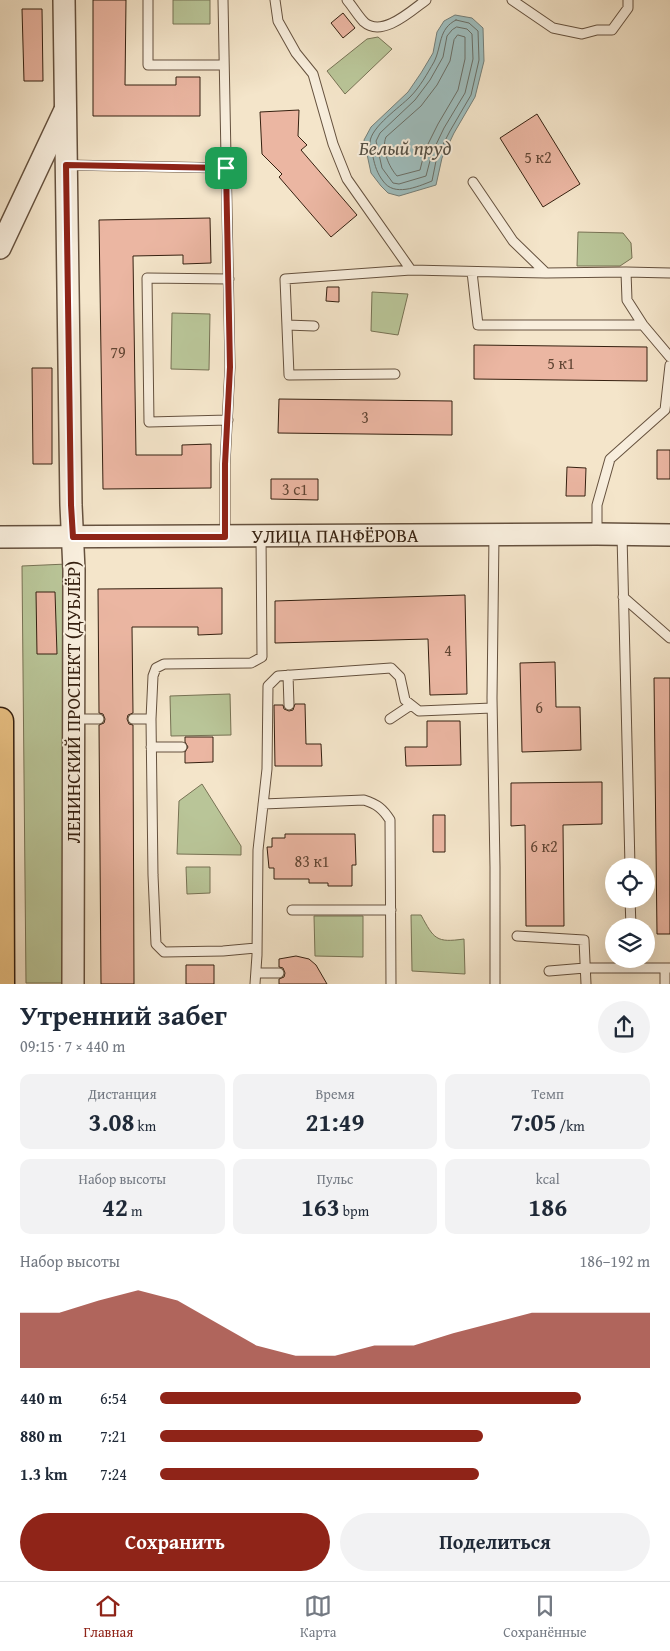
<!DOCTYPE html>
<html lang="ru">
<meta charset="utf-8">
<style>
:root{--surface:#fff;--page:#f2f2f3;--text:#1f2937;--muted:#747a83;--line:#e0e1e3;--accent:#8f2418}
body{margin:0;font-family:"Gentium Book Plus",serif;background:var(--page);color:var(--text);height:100vh;display:flex;flex-direction:column;font-size:19px;white-space:nowrap}
*{box-sizing:border-box;margin:0}
p{font-size:16px;color:var(--muted)}
.icon{flex:none;width:28px;height:28px;fill:none;stroke:currentColor;stroke-width:2;stroke-linecap:round;stroke-linejoin:round}
.map{position:relative;height:984px;overflow:hidden}
.side{display:flex;flex-direction:column;background:var(--surface);flex:1}
.side>*{flex:none}
.buttons{position:absolute;left:605px;top:858px;display:grid;gap:10px}
.buttons a{display:grid;place-items:center;width:50px;height:50px;border-radius:50%;background:var(--surface);box-shadow:0 5px 20px #0002;font-size:25px}
.pin{position:absolute;display:grid;place-items:center;width:42px;height:42px;color:#fff;margin:-21px;border-radius:10px;box-shadow:0 2px 8px #0006}
.round{display:grid;place-items:center;flex:none;width:52px;height:52px;border-radius:26px;background:var(--page)}
.head{display:flex;align-items:center;justify-content:space-between;height:85px;padding:0 20px}
h1{font-size:28px;font-weight:700;line-height:38px}
.metrics{display:grid;grid-template-columns:repeat(3,1fr);gap:8px;height:85px;padding:5px 20px}
.metrics div{display:grid;align-content:center;border-radius:10px;background:var(--page);text-align:center}
.metrics b{font-size:25px;font-weight:700}
.metrics small{font-size:14px;font-weight:400}
.metrics p{font-size:14px}
.chart{height:140px;padding:10px 20px}
.chart p{display:flex;justify-content:space-between}
.chart svg{width:100%;height:90px;margin-top:5px;fill:var(--accent);opacity:.7}
.action{display:flex;gap:10px;margin-top:auto;padding:10px 20px}
.action a{flex:1;height:58px;border-radius:30px;background:var(--accent);color:#fff;font-size:20px;font-weight:700;line-height:58px;text-align:center}
.action a+a{background:var(--page);color:var(--text)}
ul{padding:0 20px;list-style:none;font-size:16px}
li{display:grid;grid-template-columns:80px 60px 1fr;align-items:center;height:38px}
li i{height:12px;border-radius:6px;background:var(--accent)}
.tabs{display:flex;justify-content:space-around;align-items:center;height:70px;border-top:1px solid var(--line);background:var(--surface);font-size:14px;color:var(--muted)}
.tabs a{display:grid;justify-items:center;gap:2px}
.tabs .on{color:var(--accent)}
.map>svg:first-child{display:block}
</style>
<div class="map">
<svg width="670" height="984" viewBox="0 0 670 984">
<rect width="100%" height="100%" fill="#f4e5ca"/>
<filter id="stains"><feTurbulence type="fractalNoise" baseFrequency=".004" numOctaves="4"/><feColorMatrix values="0 0 0 0 .2 0 0 0 0 .09 0 0 0 0 .02 0 0 0 .5 -.17"/></filter>
<radialGradient id="worn" r=".72"><stop offset=".6" stop-color="#630" stop-opacity="0"/><stop offset="1" stop-color="#630" stop-opacity=".3"/></radialGradient>
<path fill="#b9c598" stroke="#777254" d="M173 0H210V24H173Z
M378 37 392 49 345 94 327 71 367 39Z
M578 232 623 233 631 243 632 258 620 266H577Z
M372 292 408 294 398 335 371 331Z
M172 313 210 314 209 370 171 369Z
M67 564 66 983H26L22 566Z
M230 694 231 735 171 736 170 696Z
M202 784 241 846V855L177 854 179 801Z
M186 867H210V893L187 894Z
M411 915H421C434 939 436 943 464 939L465 974 412 971Z
M314 916H363V957L315 956Z"/>
<path fill="#9ebdbd" stroke="#747e78" d="M455 15 472 18 483 28 484 61 475 97 454 133 442 158 436 185 399 196 388 193 381 186 371 173 364 140 371 127 408 92 421 73 433 53 437 32 444 21Z"/>
<g fill="none" stroke-linecap="round" stroke-linejoin="round">
<path stroke="#6a6e66" stroke-width="1" d="M456 20 469 23 478 31 479 60 471 95 450 131 437 156 432 181C417 187 394 197 383 181 377 173 375 166 373 157 372 152 369 146 370 142 371 127 400 107 410 97 420 87 427 74 434 62 442 46 438 29 456 20Z
M457 27 467 29 472 34 473 59 465 93 444 128 432 153 426 176 399 184 393 183 382 168 376 141 380 133 415 100 430 80 443 57 447 36 452 30Z
M458 35 465 37V59L458 90 438 124 425 150 420 170 397 176C389 167 381 149 386 137L421 106 437 85 450 61 454 40Z"/>
</g>
<path fill="#ebb6a2" stroke="#352010" d="M93 0H126L125 85H176V77H200V116H93Z
M22 9H42L43 81H24Z
M343 13 355 28 343 38 331 23Z
M299 110 298 136 307 145 301 150 357 215 331 237 279 177 282 174 262 154 260 112Z
M537 114 580 184 543 207 500 138Z
M210 218 211 263 183 264V255L133 256 136 455H182V445L211 444V488L103 489 99 220Z
M327 287H339V302L326 301Z
M474 345 647 347V381L474 379Z
M32 368H52V464H33Z
M279 399 452 401V435L278 433Z
M657 450H670V479H657Z
M567 467 586 468 585 496H566Z
M271 479H318V500L271 499Z
M222 588V634L198 635V627H132L133 713 128 715 127 719 129 724 133 725 134 984H101L99 725 104 723 105 719 103 714 99 713 98 589Z
M36 592H55L57 654H37Z
M465 595 467 694 430 695 428 639 275 643V601Z
M555 662 556 707H580L581 750 522 752 520 663Z
M654 678H670V934H657Z
M295 704H305L306 744H321L322 766H275L274 705H283L284 709 289 711 293 710Z
M427 721H460L461 765 406 766 405 747H427Z
M185 737H213V762L185 763V752L188 747 185 742Z
M602 782V824L563 825 564 926H526L525 825 511 826V783Z
M433 815H445V852H433Z
M285 834H355L356 865H352V886H328V883H309V879H274V868H269L267 847H272V838H285Z
M296 956 309 959 316 965 327 984H279V979L284 977 285 973 283 968 279 967V959Z
M186 965H214V984H186Z"/>
<g fill="none" stroke-linecap="round" stroke-linejoin="round">
<defs>
<path id="service" d="M148 0V65H224
M223 0 230 367 225 464V537
M275 0 278 21 296 53 313 74 333 144 347 179 411 270 546 273 626 272 627 300 643 325 670 357
M347 0C353 7 358 16 364 22 382 38 411 11 426 0
M512 0 553 28 582 34 597 30H612L628 8V0
M67 165 226 168
M473 182 513 241 546 273
M472 272 478 325H643
M626 272 670 273
M287 325 314 326
M395 374 289 375 285 279 411 270
M228 420 149 422 147 278 229 279
M597 534V505L610 459 665 410 670 365
M494 535 492 698 495 867V984
M622 535 630 866
M623 597 670 638
M288 675 289 705
M73 719H99
M133 719H151
M390 719 411 705
M151 747H182
M263 804 364 800C377 804 383 809 390 820L391 984
M630 899 631 926
M292 910H391
M517 936 584 940 586 984
M256 948 223 951 164 952 156 944 153 875 151 719 153 676 156 668 164 664 251 663 262 657 261 536
M665 968V984
M549 971 585 968H670
M256 973H279
M255 984 257 955 258 850 267 769 268 686 278 676 391 668 400 677 405 700 419 711 492 708"/>
<g id="tertiary">
<path d="M64 0 71 505 74 570 73 984"/>
<path d="M0 248 64 112"/>
<path id="s1" d="M0 537 597 534 670 535"/>
</g>
<path id="primary" d="M0 721 1 984"/>
</defs>
<use href="#service" stroke="#65513e" stroke-width="11"/>
<use href="#tertiary" stroke="#65513e" stroke-width="24"/>
<use href="#primary" stroke="#352010" stroke-width="29"/>
<use href="#service" stroke="#f8eedd" stroke-width="9"/>
<use href="#tertiary" stroke="#f8eedd" stroke-width="21"/>
<use href="#primary" stroke="#eac285" stroke-width="26"/>
</g>
<g fill="none" stroke-linecap="round" stroke-linejoin="round">
<defs>
<path id="route" d="M66 165 226 168 230 367 225 464V537H73L71 505Z"/>
</defs>
<use href="#route" stroke="#fff" stroke-width="10"/>
<use href="#route" stroke="#8f2418" stroke-width="6"/>
</g>
<g text-anchor="middle" dominant-baseline="central" stroke-width="4" stroke-linejoin="round" paint-order="stroke">
<g font-size="16" fill="#624634">
<text x="538" y="157">5 к2</text>
<text x="118" y="352">79</text>
<text x="561" y="363">5 к1</text>
<text x="365" y="417">3</text>
<text x="295" y="489">3 с1</text>
<text x="448" y="650">4</text>
<text x="539" y="707">6</text>
<text x="544" y="846">6 к2</text>
<text x="312" y="861">83 к1</text>
</g>
<g font-size="19" fill="#352010" stroke="#f8eedd">
<text stroke="none"><textPath href="#s1" startOffset="335">УЛИЦА ПАНФЁРОВА</textPath></text>
<text transform="translate(73 702) rotate(-90)">ЛЕНИНСКИЙ ПРОСПЕКТ (ДУБЛЁР)</text>
</g>
<g font-size="20" font-style="italic" fill="#544f44" stroke="#f8eedd">
<text x="405" y="147">Белый пруд</text>
</g>
</g>
<rect width="100%" height="100%" filter="url(#stains)"/>
<rect width="100%" height="100%" fill="url(#worn)"/>
</svg>
<div class="buttons">
<a><svg class="icon" aria-label="locate" viewBox="0 0 24 24"><circle cx="12" cy="12" r="6"/><path d="M12 2v4M12 18v4M2 12h4M18 12h4"/></svg></a>
<a><svg class="icon" aria-label="layers" viewBox="0 0 24 24"><path d="M12 4l9 5-9 5-9-5zM3 14l9 5 9-5"/></svg></a>
</div>
<div class="pin" style="left:226px;top:168px;background:#1e9e55"><svg class="icon" aria-label="arrive" viewBox="0 0 24 24"><path d="M6 21V4h12l-3 4 3 4H6"/></svg></div>
</div>
<section class="side">
<div class="head"><div><h1>Утренний забег</h1><p>09:15 · 7 × 440 m</p></div><a class="round"><svg class="icon" aria-label="share" viewBox="0 0 24 24"><path d="M12 15V3M7 8l5-5 5 5M5 13v7h14v-7"/></svg></a></div>
<div class="metrics">
<div><p>Дистанция</p><b>3.08<small> km</small></b></div>
<div><p>Время</p><b>21:49</b></div>
<div><p>Темп</p><b>7:05<small> /km</small></b></div>
</div>
<div class="metrics">
<div><p>Набор высоты</p><b>42<small> m</small></b></div>
<div><p>Пульс</p><b>163<small> bpm</small></b></div>
<div><p>kcal</p><b>186</b></div>
</div>
<div class="chart"><p><span>Набор высоты</span>186–192 m</p>
<svg viewBox="0 0 160 44" preserveAspectRatio="none"><path d="M0 44V17L10 17L20 11L30 6L40 11L50 22L60 33L70 38L80 38L90 33L100 33L110 27L120 22L130 17L140 17L150 17L160 17V44z"/></svg>
</div>
<ul>
<li><b>440 m</b>6:54<i style="width:86%"></i></li>
<li><b>880 m</b>7:21<i style="width:66%"></i></li>
<li><b>1.3 km</b>7:24<i style="width:65%"></i></li>
</ul>
<div class="action"><a>Сохранить</a><a>Поделиться</a></div>
</section>
<nav class="tabs">
<a class="on"><svg class="icon" aria-label="home" viewBox="0 0 24 24"><path d="M3 11l9-7 9 7M6 9v11h12V9"/></svg>Главная</a>
<a><svg class="icon" aria-label="map" viewBox="0 0 24 24"><path d="M3 6l6-2 6 2 6-2v14l-6 2-6-2-6 2zM9 4v14M15 6v14"/></svg>Карта</a>
<a><svg class="icon" aria-label="saved" viewBox="0 0 24 24"><path d="M7 4h10v16l-5-4-5 4z"/></svg>Сохранённые</a>
</nav>
